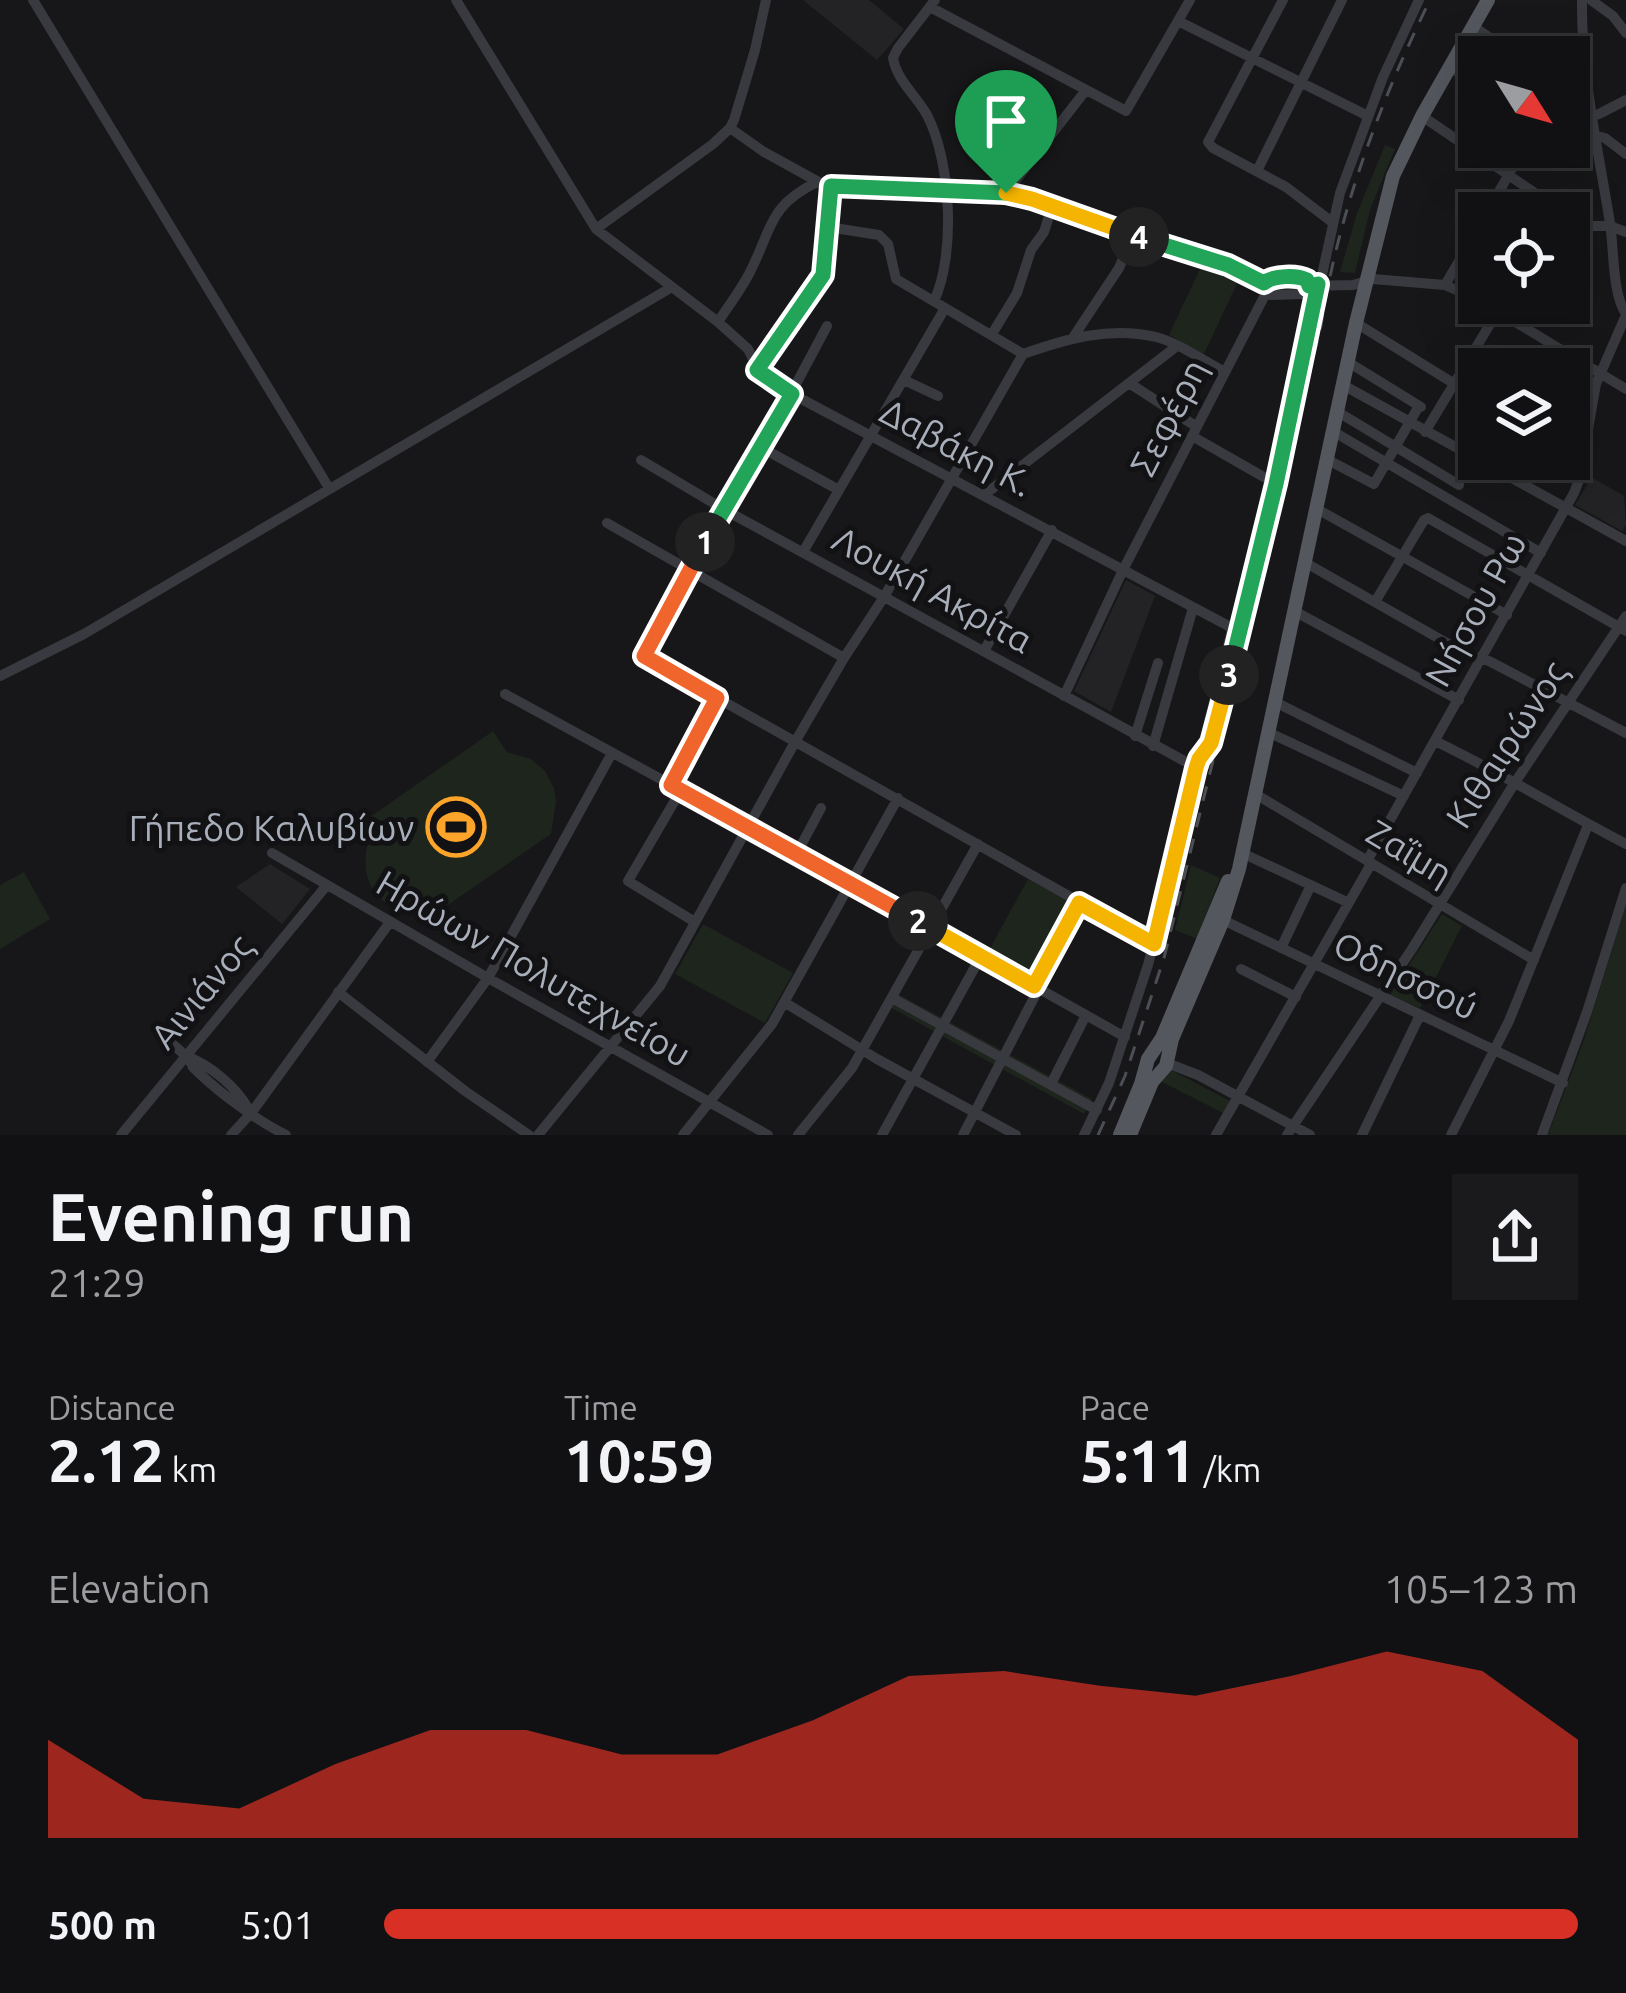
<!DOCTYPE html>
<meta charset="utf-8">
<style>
:root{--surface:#111113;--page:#1a1a1c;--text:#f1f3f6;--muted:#9c9da0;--line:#303133;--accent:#d93025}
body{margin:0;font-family:Ubuntu,sans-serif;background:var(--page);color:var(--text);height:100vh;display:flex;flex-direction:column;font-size:45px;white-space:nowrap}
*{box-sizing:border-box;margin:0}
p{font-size:39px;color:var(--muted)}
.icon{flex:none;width:66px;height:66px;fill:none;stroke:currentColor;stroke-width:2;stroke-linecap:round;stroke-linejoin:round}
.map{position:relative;height:1135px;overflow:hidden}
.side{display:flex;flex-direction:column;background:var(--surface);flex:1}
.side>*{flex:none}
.needle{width:78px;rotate:127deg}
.buttons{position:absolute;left:1458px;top:36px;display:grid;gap:24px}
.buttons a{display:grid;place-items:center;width:132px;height:132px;border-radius:0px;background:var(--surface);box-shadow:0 12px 48px #0002,0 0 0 3px var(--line);font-size:60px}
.pin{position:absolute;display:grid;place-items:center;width:102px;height:102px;color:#fff;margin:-123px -51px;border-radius:50% 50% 50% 0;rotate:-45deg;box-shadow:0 0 12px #0007}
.pin .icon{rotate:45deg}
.km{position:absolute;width:60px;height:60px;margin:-30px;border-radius:50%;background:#222;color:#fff;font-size:33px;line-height:60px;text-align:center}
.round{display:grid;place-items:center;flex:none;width:126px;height:126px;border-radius:0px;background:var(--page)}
.summary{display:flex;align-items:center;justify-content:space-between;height:204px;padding:0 48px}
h1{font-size:66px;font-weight:700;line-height:90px}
.stats{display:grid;grid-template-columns:repeat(3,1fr);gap:18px;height:204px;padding:12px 48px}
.stats div{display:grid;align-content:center}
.stats b{font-size:60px;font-weight:700}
.stats small{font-size:33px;font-weight:400}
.stats p{font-size:33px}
.chart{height:336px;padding:24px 48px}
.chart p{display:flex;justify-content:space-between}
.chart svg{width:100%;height:216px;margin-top:12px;fill:var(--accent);opacity:.7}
ul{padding:0 48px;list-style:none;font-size:39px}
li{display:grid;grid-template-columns:192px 144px 1fr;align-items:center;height:90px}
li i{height:30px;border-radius:15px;background:var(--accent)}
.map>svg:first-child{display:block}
</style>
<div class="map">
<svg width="1626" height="1135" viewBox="0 0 1626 1135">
<rect width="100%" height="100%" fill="#171719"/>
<path fill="#232326" d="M803 0H869L904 29 877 60Z
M1588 475 1624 496 1626 525 1622 531 1575 505 1587 485Z
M1126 580 1155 596 1111 712 1074 691Z
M270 864 310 889 282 924 236 887Z"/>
<path fill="#1d251d" d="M1385 145 1395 149 1370 210 1355 273 1340 272 1357 213Z
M1205 258 1241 275 1204 354 1169 335Z
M493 731 507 752 531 759 545 771 554 788 556 802 551 834 420 924 414 915C373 904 358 879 369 838L360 824Z
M1191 865 1220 878 1197 939 1175 930Z
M24 872 50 919 0 949V885Z
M1028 879 1073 903 1033 977 988 952Z
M1626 905V1135H1548L1584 1040Z
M1442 914 1462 926 1420 1008 1390 995Z
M703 924 793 973 765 1023 675 974Z
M896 993 1092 1099 1084 1114 888 1006Z
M1171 1070 1232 1102 1225 1114 1160 1081Z"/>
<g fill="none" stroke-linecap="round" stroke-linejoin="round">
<path stroke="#383a3f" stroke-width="10" d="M33 0 329 488
M456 0 596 229 718 322 748 349 759 371 792 394 1238 631
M1283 0 1208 142 1213 148 1286 187 1332 222
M1582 0C1581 76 1598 148 1610 223 1614 248 1612 294 1626 314
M1591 0 1613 16 1626 33
M930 7 1126 111 1190 0
M1178 21 1368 116
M1473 26 1518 57
M1450 67 1479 86
M1569 94 1584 119
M1422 116 1564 213
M1569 124 1599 114 1626 100
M730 128 764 152 824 185 1006 193 1201 255 1265 282
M1594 135 1605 138 1626 154
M1257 171 1342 0
M1006 193 1086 90
M1487 213 1524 147
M1569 216 1584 226H1610L1626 232
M828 227 879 235 888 244 896 279 1023 354
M596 229 713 144 730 128 734 120 755 50 766 0
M1303 277 1309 286 1303 294 1271 295 1263 288 1269 279Z
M1445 285 1479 227
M1309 286 1353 285 1373 279 1445 285 1479 300
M934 301C956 254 951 161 927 115 916 95 897 81 893 58L898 48 935 0
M1484 303 1626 389
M718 322C729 305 741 290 750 272 772 229 768 206 817 182
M1356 323 1479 399
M827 326 762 448 691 567 643 656 1154 944
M992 334 1017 293 1031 250 1044 232 1052 206
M1074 336 1119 268 1133 235
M1023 354C1066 339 1109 326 1156 337 1179 343 1204 361 1225 372
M1348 362 1421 407
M757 370 823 275 831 186
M904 380 938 396
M1129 383 1197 427
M1343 385 1626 541
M1338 412 1459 485
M1569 424 1586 434
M1334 432 1541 553
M1425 432 1498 311
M1192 436 1276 484
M762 448 839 490
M641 460 725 510 1197 768
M1328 460 1374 484 1419 406
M984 495 1177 346
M1317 509 1507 615
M607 523 844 658
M803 552 945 308
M1306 563 1468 655 1489 661 1626 733
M1375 602 1424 520 1428 518 1626 631
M1296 612 1459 700
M984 651 1052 530
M0 676 84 634 672 287
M505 694 851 883 1125 1037
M1064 696 1123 570 1266 293
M1277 703 1417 773
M1270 733 1404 796
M1135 736 1158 663
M1435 741C1500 772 1562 811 1626 844
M1153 746 1193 608
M1199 759 1211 743 1238 640 1276 484 1340 193 1383 77 1419 0
M671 785 717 698
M681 790 628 881 695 922
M1257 795 1534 960
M272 853 488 978 768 1135
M797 853 821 808
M1242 853 1349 903
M1367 861 1574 493 1579 480 1596 384 1626 315
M1223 920 1563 1083
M1281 948 1311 885
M1241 969 1296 997
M1034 986 1079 903
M338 992 465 1091 529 1135
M892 998 1097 1110
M784 1002 877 1059 1016 1135
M158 1032C167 1040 179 1048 187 1058 199 1072 185 1060 199 1073 222 1095 258 1121 286 1135
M186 1056C210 1065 237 1087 249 1110
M427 1062 488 978 612 753
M1167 1063 1198 1075 1310 1135
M1051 1084 1086 1015
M121 1135 327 885
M231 1135 252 1112 390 922
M538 1135 660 986 795 742 844 658 884 597 1023 354
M683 1135 772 1024 898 798
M798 1135 852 1068 978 844
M882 1135 981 956
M963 1135 1039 988
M1084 1135 1109 1083 1148 965 1232 630
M1216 1135 1371 864
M1287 1135 1412 949 1514 784 1626 616
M1362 1135 1420 1015
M1451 1135 1509 1021 1588 825
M1542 1135 1587 1012 1626 888"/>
<path stroke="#54575e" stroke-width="14" d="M1120 1135 1141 1084 1148 1059 1162 1038 1228 881
M1130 1135 1152 1082 1166 1066 1172 1039 1223 920 1239 869 1356 323 1393 176 1422 116 1488 0"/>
<path stroke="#4b4e54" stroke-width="3" stroke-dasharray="15 12" stroke-linecap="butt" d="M1098 1135 1125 1076 1164 958 1321 326C1338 213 1380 102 1430 0"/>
</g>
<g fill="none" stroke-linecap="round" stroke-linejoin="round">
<defs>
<path id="split-1" d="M705 542 792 394 757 370 823 275 831 186 1006 193"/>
<path id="split-2" d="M705 542 644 656 717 698 671 785 918 921"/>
<path id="split-3" d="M918 921 1034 986 1079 903 1154 944 1196 768 1199 759 1211 743 1229 675"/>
<path id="split-4" d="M1139 237 1228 265 1264 283C1274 275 1297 275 1307 280L1309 286 1318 284 1276 484 1229 675"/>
<path id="split-5" d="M1006 193 1032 199 1139 237"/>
</defs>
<use href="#split-1" stroke="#fff" stroke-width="24"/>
<use href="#split-2" stroke="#fff" stroke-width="24"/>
<use href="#split-3" stroke="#fff" stroke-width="24"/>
<use href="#split-4" stroke="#fff" stroke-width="24"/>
<use href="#split-5" stroke="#fff" stroke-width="24"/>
<use href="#split-1" stroke="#22a559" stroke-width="15"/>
<use href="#split-2" stroke="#f0652b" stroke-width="15"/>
<use href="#split-3" stroke="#f5b400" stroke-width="15"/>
<use href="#split-4" stroke="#22a559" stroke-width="15"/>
<use href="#split-5" stroke="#f5b400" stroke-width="15"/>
</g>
<defs>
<symbol id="stadium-ring" viewBox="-11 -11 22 22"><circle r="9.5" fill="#121214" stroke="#fda42b" stroke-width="1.5"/><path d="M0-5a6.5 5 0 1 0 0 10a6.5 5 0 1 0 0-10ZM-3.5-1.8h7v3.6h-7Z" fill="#fda42b"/></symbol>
</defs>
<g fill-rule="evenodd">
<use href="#stadium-ring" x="423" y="794" width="66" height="66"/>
</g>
<g text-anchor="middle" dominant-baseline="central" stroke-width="10" stroke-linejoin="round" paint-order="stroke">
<g font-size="36" fill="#a8afba" stroke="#121214">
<text transform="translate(1168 417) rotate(-63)">Σεφέρη</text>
<text transform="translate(957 447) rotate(28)">Δαβάκη Κ.</text>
<text transform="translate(933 589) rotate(29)">Λουκή Ακρίτα</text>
<text transform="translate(1475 609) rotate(-61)">Νήσου Ρω</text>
<text transform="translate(1506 744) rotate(-57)">Κιθαιρώνος</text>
<text transform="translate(1410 852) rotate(31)">Ζαΐμη</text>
<text transform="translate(534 968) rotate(30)">Ηρώων Πολυτεχνείου</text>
<text transform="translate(1406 975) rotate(26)">Οδησσού</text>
<text transform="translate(201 991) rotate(-50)">Αινιάνος</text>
</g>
<g font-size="36" fill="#a8afba" stroke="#121214" text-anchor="end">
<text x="414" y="827">Γήπεδο Καλυβίων</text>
</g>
</g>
</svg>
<div class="buttons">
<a><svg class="needle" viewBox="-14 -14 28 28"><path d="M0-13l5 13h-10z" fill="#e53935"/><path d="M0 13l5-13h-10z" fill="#9c9da0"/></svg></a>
<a><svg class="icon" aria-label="locate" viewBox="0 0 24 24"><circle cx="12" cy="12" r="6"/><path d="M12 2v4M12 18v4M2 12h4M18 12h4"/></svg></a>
<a><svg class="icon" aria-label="layers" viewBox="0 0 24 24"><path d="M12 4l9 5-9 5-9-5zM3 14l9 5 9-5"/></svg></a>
</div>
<div class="pin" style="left:1006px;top:193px;background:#1e9e55"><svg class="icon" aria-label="arrive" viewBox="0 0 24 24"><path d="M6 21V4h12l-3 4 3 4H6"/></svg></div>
<b class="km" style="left:705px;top:542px">1</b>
<b class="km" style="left:918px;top:921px">2</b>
<b class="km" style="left:1229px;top:675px">3</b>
<b class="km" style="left:1139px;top:237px">4</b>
</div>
<section class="side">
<div class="summary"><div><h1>Evening run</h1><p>21:29</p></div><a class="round"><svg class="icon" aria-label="share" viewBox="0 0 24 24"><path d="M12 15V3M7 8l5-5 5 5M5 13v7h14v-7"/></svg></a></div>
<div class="stats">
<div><p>Distance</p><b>2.12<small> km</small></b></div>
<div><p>Time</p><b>10:59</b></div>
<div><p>Pace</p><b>5:11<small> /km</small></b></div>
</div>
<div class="chart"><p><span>Elevation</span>105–123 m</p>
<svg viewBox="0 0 160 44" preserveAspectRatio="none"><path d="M0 44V24L10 36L20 38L30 29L40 22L50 22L60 27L70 27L80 20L90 11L100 10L110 13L120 15L130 11L140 6L150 10L160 24V44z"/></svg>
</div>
<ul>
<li><b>500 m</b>5:01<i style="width:100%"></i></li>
</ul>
</section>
